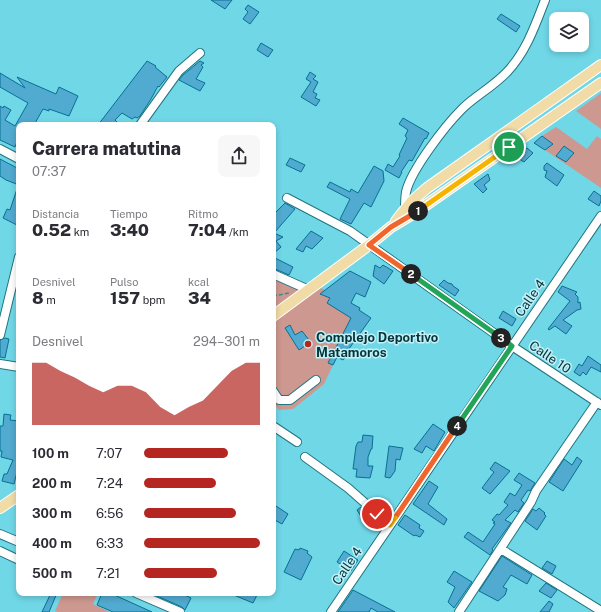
<!DOCTYPE html>
<html lang="es">
<meta charset="utf-8">
<style>
:root{--surface:#fff;--page:#f7f7f7;--text:#2b2b33;--muted:#7c7c81;--accent:#b52621}
body{margin:0;font-family:"Public Sans",sans-serif;background:var(--page);color:var(--text);height:100vh;display:flex;flex-direction:column;font-size:15px;white-space:nowrap}
*{box-sizing:border-box;margin:0}
p{font-size:13px;color:var(--muted)}
.icon{flex:none;width:22px;height:22px;fill:none;stroke:currentColor;stroke-width:2;stroke-linecap:round;stroke-linejoin:round}
.map{position:relative;flex:1;overflow:hidden}
.panel{position:absolute;left:16px;top:122px;width:260px;height:474px;display:flex;flex-direction:column;background:var(--surface);border-radius:8px;box-shadow:0 2px 6px #0003}
.panel>*{flex:none}
.fabs{position:absolute;left:549px;top:12px;display:grid;gap:8px}
.fabs a{display:grid;place-items:center;width:40px;height:40px;border-radius:8px;background:var(--surface);box-shadow:0 2px 6px #0003;font-size:20px}
.pin{position:absolute;display:grid;place-items:center;width:34px;height:34px;color:#fff;margin:-17px;border:2px solid #fff;border-radius:50%;box-shadow:0 1px 4px #0007}
.km{position:absolute;width:20px;height:20px;margin:-10px;border-radius:50%;background:#222;color:#fff;font-size:11px;line-height:20px;text-align:center}
.round{display:grid;place-items:center;flex:none;width:42px;height:42px;border-radius:8px;background:var(--page)}
.summary{display:flex;align-items:center;justify-content:space-between;height:68px;padding:0 16px}
h1{font-size:18px;font-weight:800;line-height:30px}
.figures{display:grid;grid-template-columns:repeat(3,1fr);gap:6px;height:68px;padding:4px 16px}
.figures div{display:grid;align-content:center}
.figures b{font-size:17px;font-weight:800}
.figures small{font-size:11px;font-weight:400}
.figures p{font-size:11px}
.chart{height:112px;padding:8px 16px}
.chart p{display:flex;justify-content:space-between}
.chart svg{width:100%;height:72px;margin-top:4px;fill:var(--accent);opacity:.7}
ul{padding:0 16px;list-style:none;font-size:13px}
li{display:grid;grid-template-columns:64px 48px 1fr;align-items:center;height:30px}
li i{height:10px;border-radius:5px;background:var(--accent)}
.map>svg:first-child{display:block}
</style>
<div class="map">
<svg width="601" height="612" viewBox="0 0 601 612">
<rect width="100%" height="100%" fill="#70d7e7"/>
<path fill="#cd9890" d="M601 93V129L576 111Z
M556 127 587 149 597 136 601 139V188L545 150 553 144 542 136Z
M273 276 304 291 273 312Z
M321 288 360 308 324 384 293 409 279 410 273 404V322Z
M63 593H98L93 604 110 612H58L55 611Z"/>
<path fill="#51aacf" stroke="#077194" d="M211 0H232L225 9Z
M248 5 259 12 250 24 243 19 248 12 245 9Z
M501 14 520 26 516 32 497 19Z
M261 43 273 50 268 57 257 50Z
M147 61 156 66 155 67 167 77 159 87 158 86 151 99 140 116 137 118 135 117 132 119 122 113 115 120 120 125H98Z
M200 61 204 63 201 65 203 67 196 79 205 83 200 91 179 80 183 75Z
M310 72 316 76 313 79 318 82 313 92 317 94 315 98 320 100 316 106 301 97 311 82 306 79Z
M0 73 25 88 17 77 56 94 59 87 78 96 69 116 49 109V111L43 109 34 125H19V137L15 147 0 140V106L3 108 4 106 11 110 5 120 15 126 28 103 0 87Z
M403 118 429 133 426 139 425 138 412 161 409 160 401 172H402L399 178 385 170 388 164 393 167 400 156 399 155 407 138 405 136 408 130 399 124Z
M542 136 553 144 545 150 534 143Z
M564 146 574 153 566 162 556 156Z
M527 148 533 153 524 162 515 156Z
M290 158 305 165 301 172 286 165Z
M0 159 19 169V185L6 180 0 176Z
M547 163 564 175 557 186 545 177 547 171 544 170V166Z
M374 166 383 171 384 181 371 207 364 203 351 224 340 219 350 199 327 187 330 182 350 192 351 189 358 193Z
M488 174 490 180 484 185 487 189 483 193 474 184Z
M18 186 19 187V226L3 218 7 209 10 210Z
M594 191 601 196V201L599 206 588 199Z
M285 203 295 209 274 233 283 237 276 241 281 247 273 254V215Z
M311 231 323 238 312 249 306 246 303 252 296 249Z
M273 257 293 267 289 275 273 268Z
M375 265 380 268 383 265 393 271 384 284 373 276Z
M350 271 371 282 365 297 356 293 351 303 360 308 359 310 371 318 346 353 348 354 343 360 337 357 333 365 328 363 351 318 327 303 330 298 320 294Z
M444 280 448 283 452 284 453 286 459 290 455 296 439 285Z
M562 286 577 292 575 294 578 297V303L580 302 581 309 577 310 563 320 572 326 566 334 555 326 549 330 548 329 570 301 558 292Z
M503 311 516 319 512 326 499 318Z
M290 325 295 335 302 331 309 340 304 344 305 346 299 350 285 328Z
M5 338 9 339 5 358 0 357V340Z
M588 356 601 365V372L591 367 586 375 583 372 580 376 574 372 579 364 582 366Z
M4 414 11 415 10 420 19 421V464L14 484 2 481 4 474H7L13 460 1 457 2 451H0V426H3Z
M433 424 445 432 434 451 426 446 422 453 414 449Z
M363 435 373 436 372 449H371L368 457V466H373L370 478 356 477 357 469H353L356 446 358 442H362Z
M389 446 403 448 400 460 396 459 395 471 390 478 385 477Z
M577 457 582 461 563 491 549 482 564 459 572 465Z
M495 462 510 471 490 494 482 488 494 472 490 469Z
M519 473 535 483 530 491 528 490 521 500 524 503 518 512 515 510 505 520 511 523 492 549 493 550 490 555 464 537 468 532 483 542 495 524 493 523 495 522 492 520 497 514 499 515 508 505 504 502 510 493 515 496 522 485 514 480Z
M429 481 438 487 428 504 447 519 444 525 413 504Z
M273 504 288 514 282 524 273 519Z
M361 507 365 510 371 521 366 524 357 510Z
M539 508 545 513 544 514 546 516 537 530 525 521 533 509 536 511Z
M405 515 420 525 419 528 424 531 420 537 415 535 414 536 398 525Z
M300 548 308 551 307 553 312 557 301 580 284 572 295 549 299 550Z
M344 551 358 560 351 571 337 562Z
M502 556 532 575 527 584 511 575 503 587 507 589 505 595 498 601 479 591Z
M547 561 556 566 552 574 542 568Z
M454 571 472 582 454 608 448 602 455 587 447 582Z
M546 583 557 590 551 598 539 591Z
M353 590 395 612H378L371 608 369 612H338Z
M51 593H57L49 612H42Z
M102 593H110L152 612H113L97 605Z
M150 593H181L191 598 185 610 182 607Z
M229 593H258L253 603Z
M549 601 553 604 549 612H540Z"/>
<g fill="none" stroke-linecap="round" stroke-linejoin="round">
<defs>
<path id="minor" d="M140 125 179 71 200 53
M0 149 19 159
M287 198 350 231 512 346 601 405
M405 211C405 205 405 198 406 192 411 170 445 126 462 109 475 96 493 87 507 72 526 52 535 26 545 0
M273 274 309 290
M0 335 19 257
M0 364 19 367
M273 391 279 400H290L316 380
M273 426 297 442
M305 457 348 488 390 525
M0 534 19 542
M501 549 601 611
M0 551 19 560
M136 593 180 612
M331 612 601 216
M459 612 531 502 536 491 597 402"/>
<path id="major" d="M396 221 411 202 427 188 601 65
M273 316 369 245 391 227 416 212 601 83
M0 508 19 495"/>
</defs>
<use href="#minor" stroke="#217580" stroke-width="10"/>
<use href="#major" stroke="#fff" stroke-width="12"/>
<path stroke="#3d8b96" stroke-width="1.5" stroke-dasharray="4 2" stroke-linecap="butt" d="M273 296 289 293"/>
<use href="#minor" stroke="#fff" stroke-width="8"/>
<use href="#major" stroke="#f1dca7" stroke-width="10"/>
</g>
<g fill="none" stroke-linecap="round" stroke-linejoin="round">
<defs>
<path id="split-1" d="M418 211 509 147"/>
<path id="split-2" d="M411 274 369 245 391 227 418 211"/>
<path id="split-3" d="M411 274 501 338"/>
<path id="split-4" d="M457 426 512 346 501 338"/>
<path id="split-5" d="M395 518 457 426"/>
<path id="split-6" d="M377 514 390 525 395 518"/>
</defs>
<use href="#split-1" stroke="#fff" stroke-width="8"/>
<use href="#split-2" stroke="#fff" stroke-width="8"/>
<use href="#split-3" stroke="#fff" stroke-width="8"/>
<use href="#split-4" stroke="#fff" stroke-width="8"/>
<use href="#split-5" stroke="#fff" stroke-width="8"/>
<use href="#split-6" stroke="#fff" stroke-width="8"/>
<use href="#split-1" stroke="#f5b400" stroke-width="5"/>
<use href="#split-2" stroke="#f0652b" stroke-width="5"/>
<use href="#split-3" stroke="#22a559" stroke-width="5"/>
<use href="#split-4" stroke="#22a559" stroke-width="5"/>
<use href="#split-5" stroke="#f0652b" stroke-width="5"/>
<use href="#split-6" stroke="#f5b400" stroke-width="5"/>
</g>
<circle fill="#b52621" stroke="#c1f0f7" stroke-width="1.5" cx="308" cy="344" r="4"/>
<g text-anchor="middle" dominant-baseline="central" stroke-width="3" stroke-linejoin="round" paint-order="stroke">
<g font-size="13" fill="#04353b" stroke="#c1f0f7">
<text transform="translate(530 298) rotate(-55)">Calle 4</text>
<text transform="translate(550 357) rotate(34)">Calle 10</text>
<text transform="translate(347 566) rotate(-56)">Calle 4</text>
</g>
<g font-size="13" font-weight="bold" fill="#04353b" stroke="#c1f0f7" text-anchor="start">
<text x="316" y="337">Complejo Deportivo<tspan x="316" dy="15">Matamoros</tspan></text>
</g>
</g>
</svg>
<div class="fabs">
<a><svg class="icon" aria-label="layers" viewBox="0 0 24 24"><path d="M12 4l9 5-9 5-9-5zM3 14l9 5 9-5"/></svg></a>
</div>
<div class="pin" style="left:509px;top:147px;background:#1e9e55"><svg class="icon" aria-label="arrive" viewBox="0 0 24 24"><path d="M6 21V4h12l-3 4 3 4H6"/></svg></div>
<div class="pin" style="left:377px;top:514px;background:#d93025"><svg class="icon" aria-label="check" viewBox="0 0 24 24"><path d="M5 12l5 5 9-10"/></svg></div>
<b class="km" style="left:418px;top:211px">1</b>
<b class="km" style="left:411px;top:274px">2</b>
<b class="km" style="left:501px;top:338px">3</b>
<b class="km" style="left:457px;top:426px">4</b>
<section class="panel">
<div class="summary"><div><h1>Carrera matutina</h1><p>07:37</p></div><a class="round"><svg class="icon" aria-label="share" viewBox="0 0 24 24"><path d="M12 15V3M7 8l5-5 5 5M5 13v7h14v-7"/></svg></a></div>
<div class="figures">
<div><p>Distancia</p><b>0.52<small> km</small></b></div>
<div><p>Tiempo</p><b>3:40</b></div>
<div><p>Ritmo</p><b>7:04<small> /km</small></b></div>
</div>
<div class="figures">
<div><p>Desnivel</p><b>8<small> m</small></b></div>
<div><p>Pulso</p><b>157<small> bpm</small></b></div>
<div><p>kcal</p><b>34</b></div>
</div>
<div class="chart"><p><span>Desnivel</span>294–301 m</p>
<svg viewBox="0 0 160 44" preserveAspectRatio="none"><path d="M0 44V6L10 6L20 11L30 15L40 20L50 24L60 20L70 20L80 24L90 33L100 38L110 33L120 29L130 20L140 11L150 6L160 6V44z"/></svg>
</div>
<ul>
<li><b>100 m</b>7:07<i style="width:72%"></i></li>
<li><b>200 m</b>7:24<i style="width:62%"></i></li>
<li><b>300 m</b>6:56<i style="width:79%"></i></li>
<li><b>400 m</b>6:33<i style="width:100%"></i></li>
<li><b>500 m</b>7:21<i style="width:63%"></i></li>
</ul>
</section>
</div>
